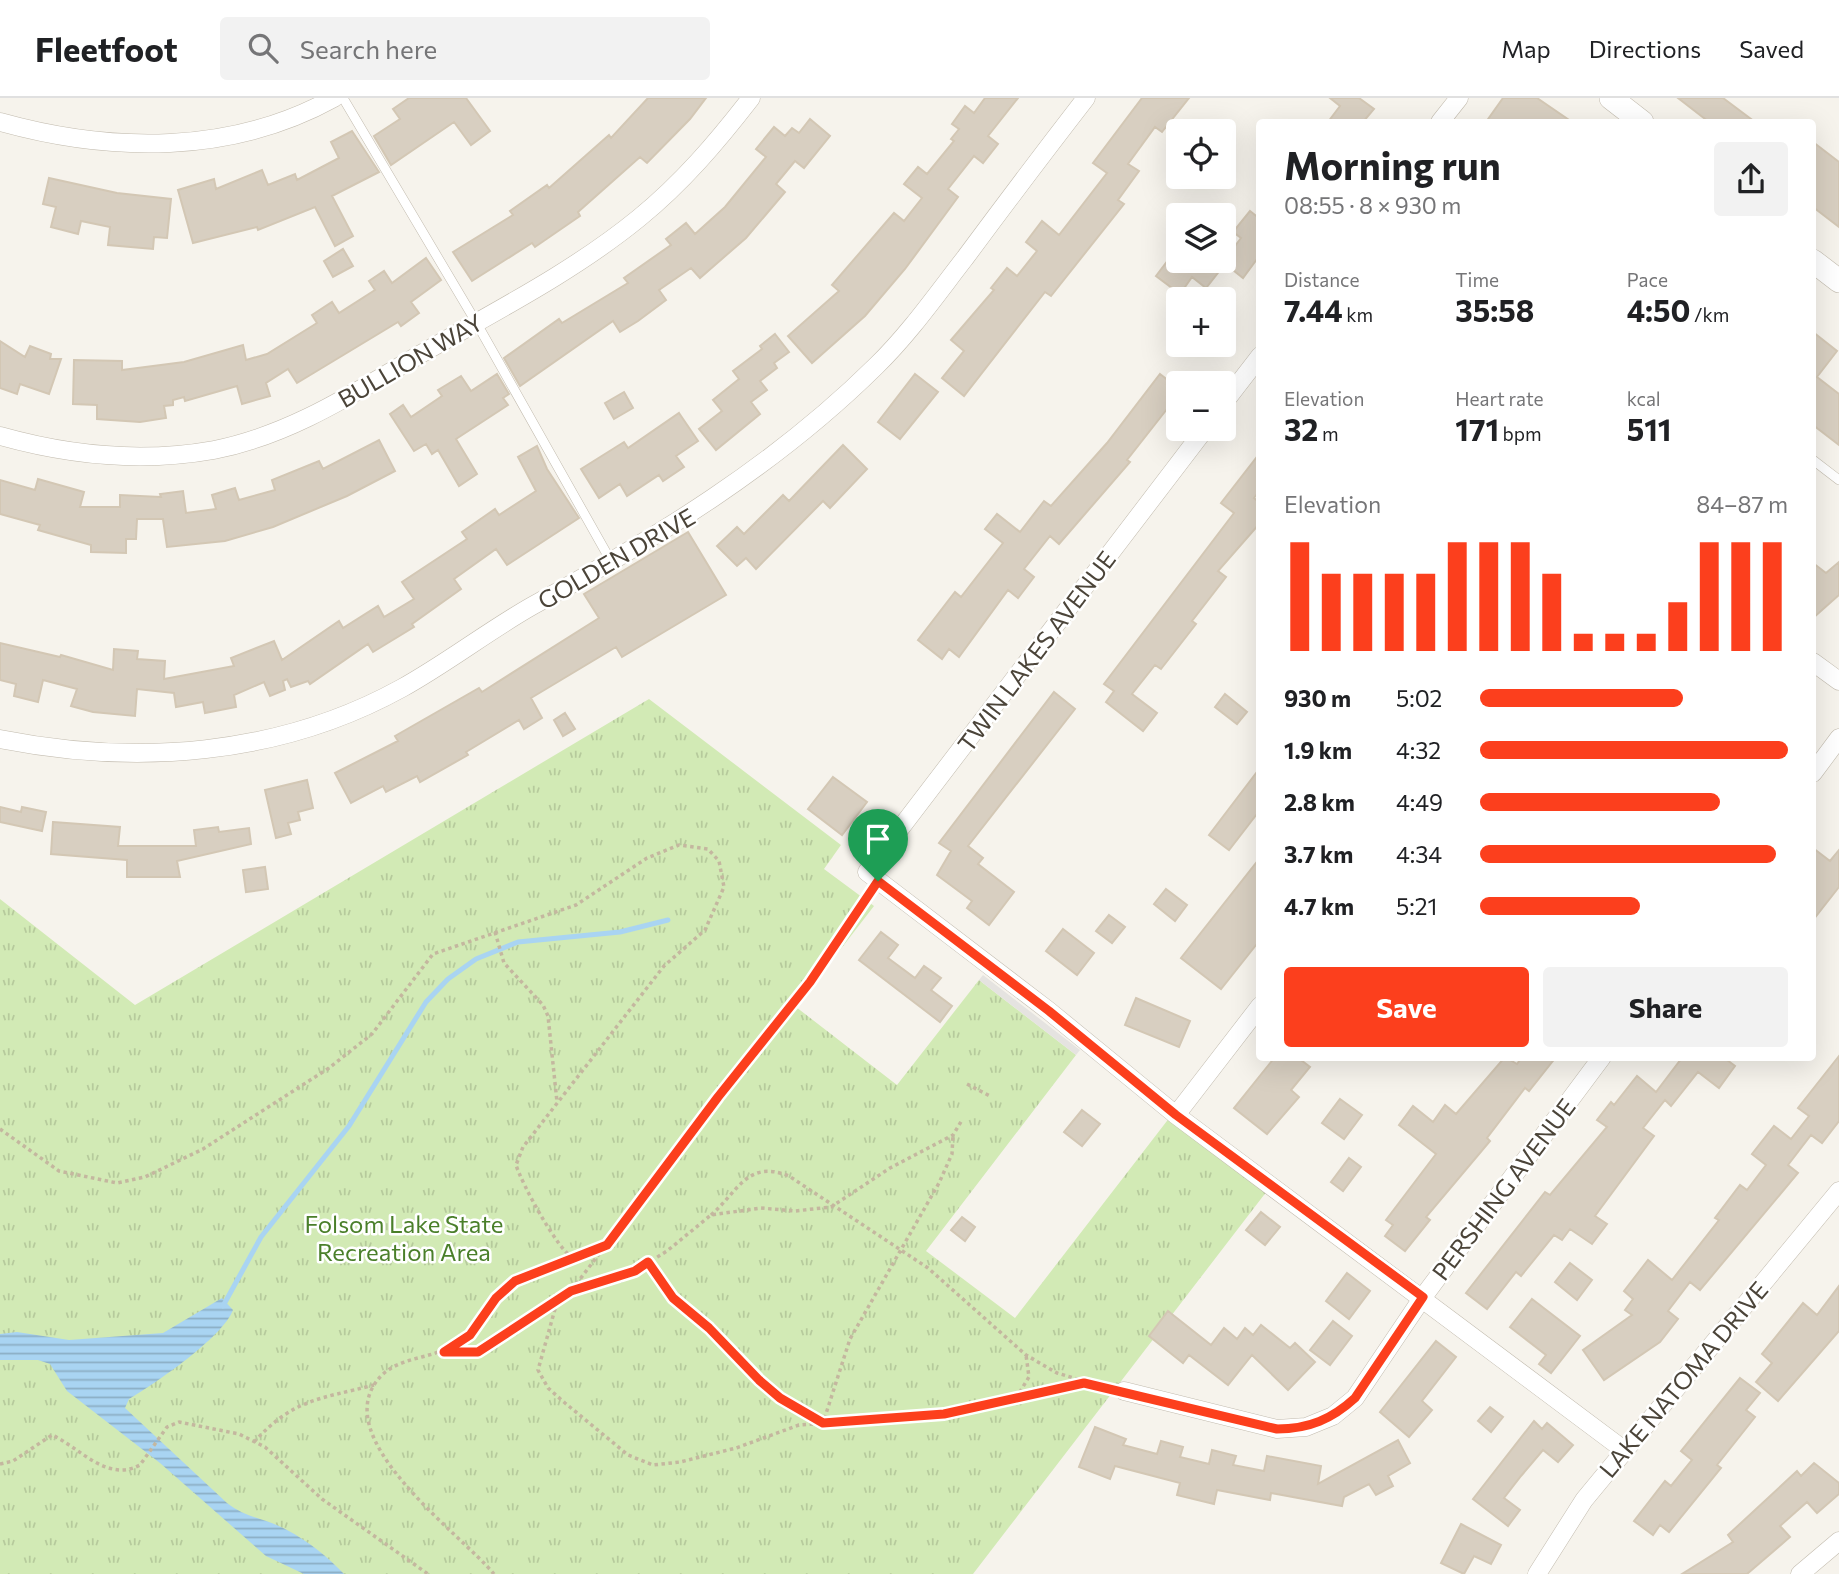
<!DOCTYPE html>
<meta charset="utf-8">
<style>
:root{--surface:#fff;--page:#f2f2f2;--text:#202124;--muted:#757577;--line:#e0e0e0;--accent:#fc3f1d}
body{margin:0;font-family:Commissioner,sans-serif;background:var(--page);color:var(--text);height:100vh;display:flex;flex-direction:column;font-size:26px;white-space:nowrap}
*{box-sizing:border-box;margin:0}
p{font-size:23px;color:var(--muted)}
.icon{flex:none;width:38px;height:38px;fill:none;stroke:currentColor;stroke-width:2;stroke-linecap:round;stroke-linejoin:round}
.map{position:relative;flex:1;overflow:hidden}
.drawer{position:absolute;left:1256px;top:21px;width:560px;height:942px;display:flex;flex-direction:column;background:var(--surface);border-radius:7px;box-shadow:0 7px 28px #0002}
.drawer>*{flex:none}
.buttons{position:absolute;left:1166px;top:21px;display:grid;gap:14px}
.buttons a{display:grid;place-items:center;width:70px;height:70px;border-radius:7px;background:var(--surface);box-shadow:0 7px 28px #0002;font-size:35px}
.pin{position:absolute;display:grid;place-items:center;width:60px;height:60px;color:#fff;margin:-72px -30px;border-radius:50% 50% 50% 0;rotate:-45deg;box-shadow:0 0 7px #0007}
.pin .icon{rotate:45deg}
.round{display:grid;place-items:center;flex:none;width:74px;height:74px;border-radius:7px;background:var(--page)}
.overview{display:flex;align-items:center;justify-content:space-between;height:119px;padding:0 28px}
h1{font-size:38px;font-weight:700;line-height:52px}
.figures{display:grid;grid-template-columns:repeat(3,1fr);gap:10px;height:119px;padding:7px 28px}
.figures div{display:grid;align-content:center}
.figures b{font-size:30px;font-weight:700}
.figures small{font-size:19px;font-weight:400}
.figures p{font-size:19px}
.chart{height:196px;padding:14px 28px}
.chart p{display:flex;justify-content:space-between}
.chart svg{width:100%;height:126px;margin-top:7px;stroke:var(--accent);stroke-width:6}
.cta{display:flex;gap:14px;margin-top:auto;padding:14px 28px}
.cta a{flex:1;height:80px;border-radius:7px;background:var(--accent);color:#fff;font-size:28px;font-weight:700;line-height:80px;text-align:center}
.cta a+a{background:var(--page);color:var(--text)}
ul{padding:0 28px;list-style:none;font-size:23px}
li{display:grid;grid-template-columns:112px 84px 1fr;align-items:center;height:52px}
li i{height:18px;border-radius:9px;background:var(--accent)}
header{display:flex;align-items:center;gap:42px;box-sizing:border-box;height:98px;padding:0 35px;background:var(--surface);border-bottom:2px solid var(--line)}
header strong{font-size:33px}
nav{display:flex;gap:38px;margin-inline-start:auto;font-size:24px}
.search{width:490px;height:63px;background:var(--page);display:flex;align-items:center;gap:18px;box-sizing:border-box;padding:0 24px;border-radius:7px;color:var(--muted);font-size:26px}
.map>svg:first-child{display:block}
</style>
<header>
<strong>Fleetfoot</strong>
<div class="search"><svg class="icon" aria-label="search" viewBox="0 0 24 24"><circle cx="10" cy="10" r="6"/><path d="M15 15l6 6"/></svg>Search here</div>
<nav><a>Map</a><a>Directions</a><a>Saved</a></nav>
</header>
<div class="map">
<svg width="1839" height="1476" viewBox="0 0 1839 1476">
<defs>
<pattern id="park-tufts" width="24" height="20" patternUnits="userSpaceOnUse" patternTransform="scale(1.75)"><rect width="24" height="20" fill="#d2eab5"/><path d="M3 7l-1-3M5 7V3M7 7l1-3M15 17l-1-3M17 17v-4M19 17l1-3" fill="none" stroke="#b6ca9c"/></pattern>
<pattern id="water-rules" width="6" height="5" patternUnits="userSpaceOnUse" patternTransform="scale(1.75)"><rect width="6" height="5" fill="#a9d4f2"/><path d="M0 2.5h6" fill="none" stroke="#8caec5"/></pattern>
</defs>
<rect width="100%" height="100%" fill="#f6f3ec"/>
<path fill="url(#park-tufts)" d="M649 601 841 747 824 771 874 808 796 909 897 987 979 882 1076 957 926 1153 1015 1220 1170 1019 1267 1093 973 1476H0V801L135 907Z"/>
<path fill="#e5e3e0" d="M983 877 1080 952 1076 957 979 882Z"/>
<path fill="url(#water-rules)" d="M222 1200 233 1212C223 1239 156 1285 129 1301L125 1310 227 1405C248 1421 265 1420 287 1432 308 1443 328 1459 344 1476H304L266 1458 160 1365 67 1293 50 1266 38 1262H0V1236L17 1234 69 1242 163 1235Z"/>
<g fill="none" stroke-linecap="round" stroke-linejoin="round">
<path stroke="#a9d4f2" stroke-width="5" d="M223 1208 261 1139 349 1028 426 904 448 881 476 861 518 844 620 834 668 822"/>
</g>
<path fill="#d8cfc1" stroke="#d3c7b4" stroke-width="2" d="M409 0H466L490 33 471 47 454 24 391 67 374 38 400 21 393 11Z
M648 0H706L690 21 647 65 640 59 578 114 580 118 535 149 532 145 472 183 453 154 513 117 510 113 547 87 549 90 609 37 611 40Z
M985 0H1018L988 38 998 46 983 65 974 58 948 91 958 99 905 171 865 218 812 265 788 238 839 193 832 187 894 115 904 123 922 100 904 86 918 69 927 76 954 43 951 41 959 31 952 26 965 8 974 15Z
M1142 0H1189L1162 34 1155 29 1128 66 1139 73 1118 102 1124 106 1051 198 1045 194 964 298 942 280 964 253 951 242 994 192 991 190 1007 170 1017 178 1037 153 1026 144 1042 123 1059 137 1107 75 1093 65Z
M1330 0H1359L1374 11 1363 24H1328L1340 8Z
M1503 0H1537L1572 24H1486Z
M1678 0H1723L1755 24H1709Z
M810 21 830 38 804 70 795 63 776 86 785 94 746 140 700 180 691 170 659 192 666 202 638 223 620 234 613 223 520 288 504 260 559 221 562 225 628 185 624 180 671 147 666 141 686 125 695 136 725 109 766 59 756 51 774 29 785 38 792 30 799 35Z
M352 33 379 74 332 98 353 138 335 148 315 109 258 132 257 129 193 145 178 92 214 81 216 91 262 72 268 87 295 76 297 82 339 60 331 44Z
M1813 44 1839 64V129L1813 109Z
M49 80 117 95 171 101 167 140 154 139 153 151 108 147 110 129 81 123 78 136 51 129 56 109 43 106Z
M1250 113 1260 121V157L1243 180 1223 164 1241 140 1233 134Z
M1178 149V163H1210L1221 171 1206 190 1192 179 1180 196 1156 178Z
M343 151 353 168 333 179 324 163Z
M426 160 441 182 411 204 419 215 401 228 398 224 297 285 288 271 266 285 270 298 242 306 237 288 185 303 184 299 173 302V307L164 308 166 320 140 324 97 321V307L73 306 74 262 122 263V272L184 264 243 247 246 262 267 256 317 225 312 217 332 204 339 215 375 192 369 183 384 173 392 185Z
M1813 234 1837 253 1817 279 1839 296V347L1813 327Z
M775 236 789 254 774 265 777 270 760 283 767 292 751 304 760 316 716 352 699 331 722 313 713 302 739 281 733 273 762 251 760 248Z
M0 243 25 259 30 248 51 256 50 261H61L49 296 20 286 17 296 0 290Z
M497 276 509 296 503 300 508 307 456 341 477 376 459 388 438 352 432 356 426 346 414 353 390 316 403 307 411 319 442 298 438 292 461 278 471 293Z
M915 276 938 294 900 341 878 324Z
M1160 276 1178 290V297L1127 362 1130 364 1059 446 1050 438 1024 471 1034 479 1018 500 1008 492 959 559 949 551 942 561 918 542 955 494 961 499 1003 445 985 431 997 416 1020 434 1044 403 1051 408 1107 345Z
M624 294 633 310 614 321 605 305Z
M679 315 698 343 676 358 684 369 663 383 659 377 627 398 620 386 599 400 581 371 624 344 628 350Z
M379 342 395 373 347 398 273 429 225 443 167 449 163 421H137L136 441H126V455L91 454V447L38 432 40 427 0 416V382L35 392 38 381 84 394 80 409H120V397L161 399 160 396 183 393 186 415 216 411 212 397 235 390 239 402 275 392 272 382 319 363 323 371Z
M843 347 867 371 830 410 823 403 756 471 746 460 737 468 717 448 737 429 744 436 783 397 789 403Z
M537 348 547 371 579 420 507 467 496 451 454 481 461 491 412 526 414 529 373 554 368 546 310 586 308 583 291 589 287 581 283 583 285 592 270 598 264 584 234 597 236 609 205 615 203 604 176 609 174 595 137 591 135 618 93 614 71 608 77 591 43 582 38 604 14 598 16 586 0 582V545L60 559 61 557 113 572 114 551 138 553 137 561 165 563 164 581 234 568 231 560 274 543 282 562 339 523 343 530 378 508 384 519 414 501 402 484 467 441 462 434 495 411 499 417 536 393 518 359Z
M1260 355V392L1254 400 1260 405V425L1218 473 1226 479 1192 523 1196 526 1161 571 1155 567 1132 596 1157 615 1143 633 1106 604 1114 593 1104 586 1234 415 1221 405Z
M688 434 726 497 622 559 616 549 531 600 542 620 524 631 519 622 466 654 468 657 420 684 417 678 386 694 383 688 351 705 335 675 398 643 395 638 479 590 482 594 599 520 584 496Z
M1839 464V497L1813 520V465L1826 475Z
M1054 594 1075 611 968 748 983 760 978 766 1014 794 989 827 967 810 972 803 937 777 951 753 939 745Z
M1225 596 1247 614 1237 626 1215 609Z
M565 615 575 631 563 638 554 622Z
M1260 670V712L1229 752 1209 737Z
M833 679 867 704 842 737 808 711Z
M307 682 313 710 298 714 300 722 288 725 291 736 276 740 265 692Z
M0 709 21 714 22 709 46 714 42 733 0 724Z
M53 724 120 729 118 748H196L194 732 218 729 219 734 249 730 251 746 177 763 180 779H127V762L51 756Z
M1813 750 1830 763 1839 752V789L1813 822Z
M1260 760V842L1221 891 1181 860Z
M265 769 268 791 246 794 243 772Z
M1166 791 1187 807 1175 823 1154 806Z
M1109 817 1125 829 1112 845 1096 833Z
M1063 831 1094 855 1077 877 1046 853Z
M881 834 898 847 888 860 915 880 924 868 941 880 931 892 952 908 940 924 859 862Z
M1136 900 1190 923 1179 949 1125 927Z
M1839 958V1023L1822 1045 1811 1037 1788 1067 1798 1075 1700 1192 1690 1184 1668 1213 1678 1221 1660 1244 1604 1282 1583 1252 1632 1217 1625 1212 1633 1201 1624 1193 1648 1162 1672 1182 1719 1122 1715 1120 1740 1087 1747 1092 1766 1067 1752 1056 1774 1028 1791 1041 1809 1018 1798 1010Z
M1275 959H1297L1310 969 1291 992 1299 999 1267 1036 1234 1010Z
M1505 959 1517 966 1522 959H1556L1529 993 1525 990 1487 1040 1490 1043 1426 1119 1430 1122 1405 1153 1385 1138 1393 1127 1386 1122 1436 1056 1399 1027 1413 1008 1433 1024 1445 1007 1456 1016Z
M1679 959H1723L1735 968 1719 990 1698 974 1671 1008 1665 1002 1643 1030 1654 1038 1595 1118 1607 1126 1592 1146 1570 1131 1562 1142 1554 1137 1521 1178 1516 1174 1487 1211 1466 1195 1545 1094 1550 1097 1607 1029 1597 1022 1611 1004 1614 1007 1637 978 1656 994 1681 961Z
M1340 1001 1362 1017 1344 1041 1322 1025Z
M1082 1012 1100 1026 1082 1048 1064 1034Z
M1349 1060 1361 1069 1343 1093 1331 1084Z
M1261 1114 1280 1129 1265 1147 1246 1132Z
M962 1119 975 1129 965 1143 951 1132Z
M1570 1165 1592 1182 1577 1202 1555 1184Z
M1347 1175 1370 1193 1349 1221 1326 1203Z
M1839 1188V1233L1778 1303 1756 1284 1772 1265 1762 1256 1803 1205 1817 1217Z
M1532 1201 1580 1238 1551 1275 1539 1266 1546 1257 1510 1229Z
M1168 1213 1211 1247 1224 1230 1237 1241 1245 1230 1253 1237 1261 1227 1290 1250 1295 1245 1315 1264 1288 1292 1252 1257 1228 1287 1189 1257 1183 1265 1149 1238Z
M1333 1223 1352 1238 1330 1267 1310 1252Z
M1436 1243 1456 1259 1422 1303 1432 1312 1409 1339 1380 1314Z
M1740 1280 1760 1295 1746 1312 1755 1319 1717 1367 1721 1370 1669 1434 1660 1427 1653 1437 1634 1423 1665 1383 1671 1388 1692 1362 1681 1353Z
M1490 1309 1503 1319 1491 1334 1478 1323Z
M1534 1323 1542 1331 1547 1325 1573 1347 1558 1364 1543 1352 1521 1378 1504 1400 1520 1412 1508 1428 1473 1401Z
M1095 1329 1126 1341 1123 1347 1157 1356 1161 1343 1183 1349 1180 1359 1209 1366 1212 1352 1236 1358 1233 1367 1264 1373 1267 1358 1321 1368 1318 1386 1398 1342 1410 1365 1388 1378 1393 1388 1376 1397 1369 1386 1344 1399 1342 1408 1271 1395 1270 1402 1217 1392 1214 1406 1177 1397 1180 1385 1115 1368 1110 1381 1079 1369Z
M1814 1365 1839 1385V1396L1817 1415 1807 1404 1780 1428 1790 1439 1747 1476H1682L1733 1444 1728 1437 1797 1373 1801 1378Z
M1461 1426 1501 1447 1491 1466 1474 1458 1464 1476 1441 1465Z"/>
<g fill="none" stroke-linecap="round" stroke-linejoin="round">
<defs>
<path id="service" d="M343 0 476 224 612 465
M1813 362 1839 382"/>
<path id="minor" d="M0 24C111 55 231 57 334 0
M1440 24 1459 0
M1223 306 1260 258
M1205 331 867 774 1049 913 1176 1017 1624 1352
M0 338C71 358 141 365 214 352 290 337 354 295 419 257 494 214 573 174 639 120 682 85 717 44 751 0
M1813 564 1839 583
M0 641C136 668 279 658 402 590 447 565 488 533 532 508 656 440 775 368 876 268 909 236 937 196 965 160 1005 106 1045 53 1086 0
M1813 675 1839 640
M1176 1017 1260 908
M1124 1293 1277 1331 1306 1329 1333 1318 1355 1300 1423 1199 1602 959
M1537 1476 1584 1402 1839 1093
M1800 1476 1839 1443"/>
<path id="tertiary" d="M1611 0 1642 24
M1813 163 1839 183"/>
</defs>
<use href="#service" stroke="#c2bbae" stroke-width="10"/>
<use href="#minor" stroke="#c2bbae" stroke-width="19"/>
<use href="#tertiary" stroke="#c2bbae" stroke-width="24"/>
<path stroke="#c4b79f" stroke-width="3.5" stroke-dasharray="3.5 3.5" stroke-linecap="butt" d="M495 834 504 865 543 907 548 918 557 1004
M967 986 990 998
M0 1031 59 1073 117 1085 145 1079 203 1051 329 970 372 936 433 856 576 807 647 760 679 747 708 751 719 763 724 789 705 832 664 868 523 1049 516 1067C522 1086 557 1151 573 1160
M711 1117C738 1094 747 1061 789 1078L928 1170 1026 1257 1057 1275 1108 1290
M648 1164 673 1200 709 1230 759 1282 780 1300 823 1325 850 1241 939 1085 952 1056 953 1037
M573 1192 635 1173 667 1153 711 1117 761 1110 795 1113 831 1109 890 1070 953 1037 962 1022
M557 1204 538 1272 548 1290 565 1305 628 1357 653 1367 680 1364 736 1350 799 1327 944 1316 1084 1285
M444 1254H478L571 1193 718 999 810 885 870 796
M1016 1300 1029 1279 1026 1257
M254 1344C294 1300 321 1301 374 1287
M0 1366 13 1363 52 1337C79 1349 107 1385 140 1367L167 1329 179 1324 239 1336 265 1349 322 1401 428 1476
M494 1476C460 1435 322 1337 382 1277 402 1258 433 1261 455 1246 480 1231 491 1203 513 1185 535 1167 580 1157 607 1147"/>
<use href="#service" stroke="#fff" stroke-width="9"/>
<use href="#minor" stroke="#fff" stroke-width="18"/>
<use href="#tertiary" stroke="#fff" stroke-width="23"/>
</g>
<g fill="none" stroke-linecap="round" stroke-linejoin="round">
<defs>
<path id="route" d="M878 783 1049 913 1176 1017 1423 1199 1355 1300C1332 1321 1309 1331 1277 1331L1084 1285 944 1316 823 1325 780 1300 759 1282 709 1230 673 1200 648 1164 635 1173 571 1193 478 1254H444L470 1237 496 1200 515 1183 607 1147 718 999 810 884Z"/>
</defs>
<use href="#route" stroke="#fff" stroke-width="14"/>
<use href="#route" stroke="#fc3f1d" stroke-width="9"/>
</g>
<g text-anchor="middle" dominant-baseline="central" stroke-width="5" stroke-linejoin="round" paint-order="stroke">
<g font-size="24" fill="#4b4439" stroke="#fff">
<text transform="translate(410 262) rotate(-30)">BULLION WAY</text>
<text transform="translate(616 460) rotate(-30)">GOLDEN DRIVE</text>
<text transform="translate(1036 553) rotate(-53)">TWIN LAKES AVENUE</text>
<text transform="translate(1503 1091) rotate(-53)">PERSHING AVENUE</text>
<text transform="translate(1683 1281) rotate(-50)">LAKE NATOMA DRIVE</text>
</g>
<g font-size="24" fill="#4a7f2a" stroke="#fff">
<text x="404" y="1125">Folsom Lake State<tspan x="404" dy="28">Recreation Area</tspan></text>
</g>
</g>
</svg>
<div class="buttons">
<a><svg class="icon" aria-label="locate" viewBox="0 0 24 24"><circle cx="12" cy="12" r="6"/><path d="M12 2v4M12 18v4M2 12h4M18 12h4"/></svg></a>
<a><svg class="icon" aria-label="layers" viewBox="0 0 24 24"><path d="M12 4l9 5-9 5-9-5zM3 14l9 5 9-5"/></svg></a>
<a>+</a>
<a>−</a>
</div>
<div class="pin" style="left:878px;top:783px;background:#1e9e55"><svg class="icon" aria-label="arrive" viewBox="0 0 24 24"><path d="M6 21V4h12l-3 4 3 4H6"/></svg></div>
<section class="drawer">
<div class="overview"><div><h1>Morning run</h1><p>08:55 · 8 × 930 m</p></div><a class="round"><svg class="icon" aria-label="share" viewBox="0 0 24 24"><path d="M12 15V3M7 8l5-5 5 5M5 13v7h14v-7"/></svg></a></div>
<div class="figures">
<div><p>Distance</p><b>7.44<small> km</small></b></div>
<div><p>Time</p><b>35:58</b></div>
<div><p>Pace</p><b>4:50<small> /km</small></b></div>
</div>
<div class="figures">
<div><p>Elevation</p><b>32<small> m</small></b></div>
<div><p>Heart rate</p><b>171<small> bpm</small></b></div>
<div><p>kcal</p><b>511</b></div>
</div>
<div class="chart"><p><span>Elevation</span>84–87 m</p>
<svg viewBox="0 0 160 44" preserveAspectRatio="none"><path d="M5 44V6M15 44V17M25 44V17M35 44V17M45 44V17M55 44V6M65 44V6M75 44V6M85 44V17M95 44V38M105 44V38M115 44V38M125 44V27M135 44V6M145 44V6M155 44V6"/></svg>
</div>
<ul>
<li><b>930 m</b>5:02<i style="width:66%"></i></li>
<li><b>1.9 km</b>4:32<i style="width:100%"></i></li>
<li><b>2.8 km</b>4:49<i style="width:78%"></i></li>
<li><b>3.7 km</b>4:34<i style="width:96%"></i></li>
<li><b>4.7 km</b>5:21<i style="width:52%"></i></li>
</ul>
<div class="cta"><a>Save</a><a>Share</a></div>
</section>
</div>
